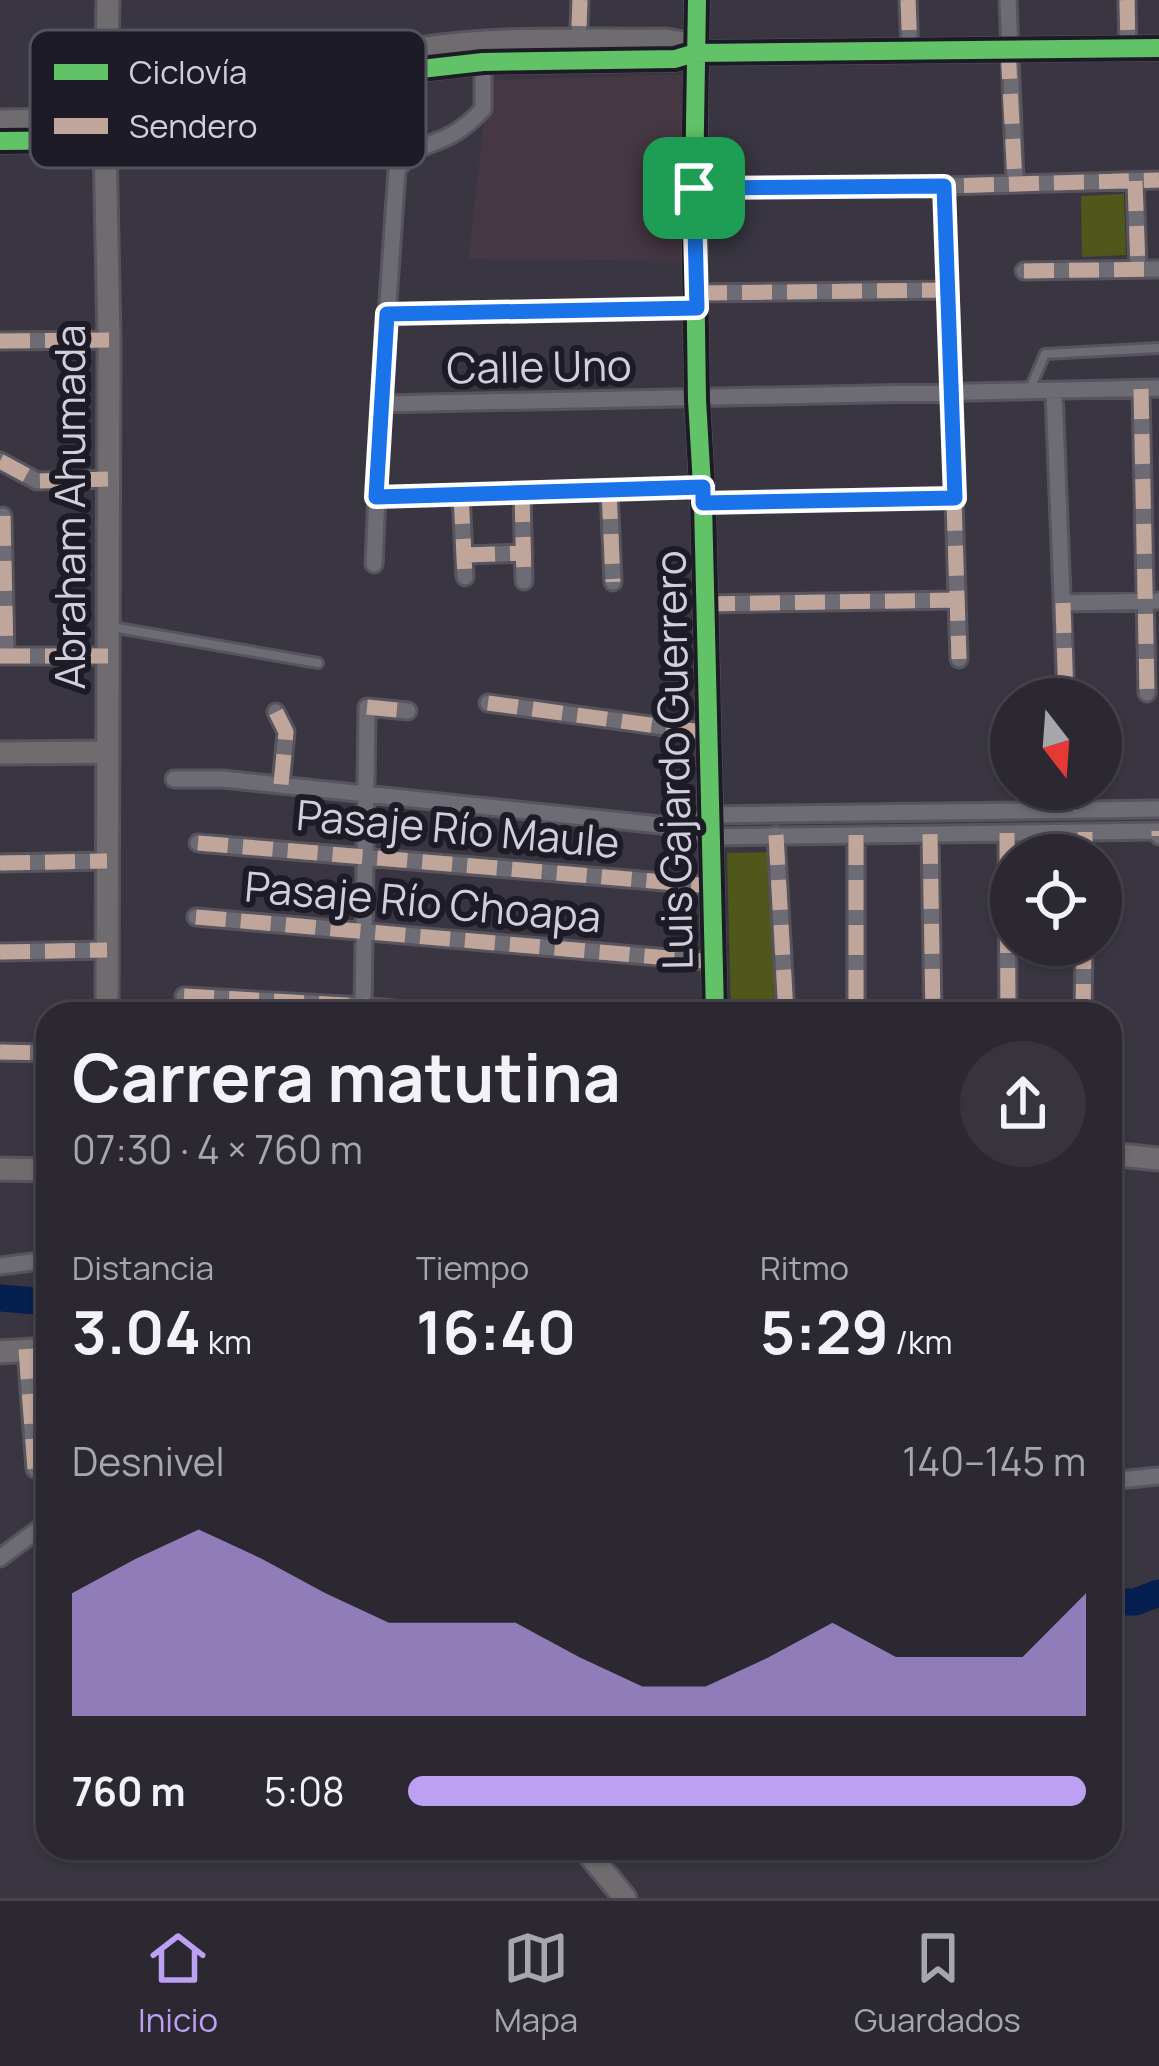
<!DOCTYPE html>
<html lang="es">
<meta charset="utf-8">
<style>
:root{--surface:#2b2831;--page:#37343d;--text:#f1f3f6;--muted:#a6a6ab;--line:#47444d;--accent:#bca0f2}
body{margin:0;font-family:Manrope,sans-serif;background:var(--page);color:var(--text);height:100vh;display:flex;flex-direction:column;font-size:45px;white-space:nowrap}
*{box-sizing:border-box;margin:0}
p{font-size:39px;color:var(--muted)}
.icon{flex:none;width:66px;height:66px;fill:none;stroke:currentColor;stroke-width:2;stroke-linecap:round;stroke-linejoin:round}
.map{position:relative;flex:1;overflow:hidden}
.side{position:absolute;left:36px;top:1002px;width:1086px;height:858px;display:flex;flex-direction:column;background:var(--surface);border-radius:36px;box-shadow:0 3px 9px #0004,0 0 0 3px var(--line)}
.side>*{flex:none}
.needle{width:78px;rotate:163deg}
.buttons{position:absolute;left:990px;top:678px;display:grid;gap:24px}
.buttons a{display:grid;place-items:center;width:132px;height:132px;border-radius:50%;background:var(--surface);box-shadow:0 3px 9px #0004,0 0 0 3px var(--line);font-size:60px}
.pin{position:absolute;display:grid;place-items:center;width:102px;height:102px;color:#fff;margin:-51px;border-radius:24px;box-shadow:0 6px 18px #0006}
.round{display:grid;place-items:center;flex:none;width:126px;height:126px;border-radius:63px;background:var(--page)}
.headline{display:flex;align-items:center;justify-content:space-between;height:204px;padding:0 36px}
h1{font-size:66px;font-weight:700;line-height:90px}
.metrics{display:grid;grid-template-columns:repeat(3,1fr);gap:18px;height:204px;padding:12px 36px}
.metrics div{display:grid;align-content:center}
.metrics b{font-size:60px;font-weight:700}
.metrics small{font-size:33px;font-weight:400}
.metrics p{font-size:33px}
.chart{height:336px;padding:24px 36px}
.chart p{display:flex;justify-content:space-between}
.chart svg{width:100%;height:216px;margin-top:12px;fill:var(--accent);opacity:.7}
ul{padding:0 36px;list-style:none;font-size:39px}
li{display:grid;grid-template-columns:192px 144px 1fr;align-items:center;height:90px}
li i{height:30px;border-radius:15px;background:var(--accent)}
.dock{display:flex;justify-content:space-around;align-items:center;height:168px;border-top:3px solid var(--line);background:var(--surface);font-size:33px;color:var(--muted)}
.dock a{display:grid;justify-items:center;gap:6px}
.dock .selected{color:var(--accent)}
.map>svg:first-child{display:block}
</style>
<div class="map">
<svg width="1159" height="1898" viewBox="0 0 1159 1898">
<rect width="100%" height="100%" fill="#393641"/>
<path fill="#453743" d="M687 74 688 261 468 259 489 80Z"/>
<path fill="#4f571a" d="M1124 194 1126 255 1082 257 1081 196Z
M772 852 782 1014H731L727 853Z"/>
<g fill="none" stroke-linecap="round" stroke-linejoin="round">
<path stroke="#051f50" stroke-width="27" d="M0 1298 48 1302
M1110 1602H1135L1159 1593"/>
<defs>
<path id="lane" d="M1029 391 1045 354 1159 348
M112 627 318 663"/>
<path id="street" d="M908 0 910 52
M1008 0 1015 183
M1127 0 1128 49
M579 26 580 0
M1135 181 1138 269
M944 186 959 659
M694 188 944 186 1159 180
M1024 271 1159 269
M697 293 948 290
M387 314 697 308
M0 341 109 340
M1141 389 1147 693
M1054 392 1066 699
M381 404 1159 388
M0 461 37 481 108 479
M609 489 613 582
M522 492 524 581
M461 494 465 577
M376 497 703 487
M703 503 955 498
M3 516 6 656
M465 555 524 553
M374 564 381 404 397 170C416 143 427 148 453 134 465 127 474 119 483 109V62
M1063 603 1159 601
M705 604 956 600
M0 656H108
M488 703 709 733
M276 712 286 732 281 785
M174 779H223L679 827 711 837 1159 831V836
M679 827 711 815 1159 809
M1007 833 1008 1014
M930 834 933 1014
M776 835 786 1014
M856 835V1014
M198 843 712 886
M1085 855V832
M0 863 107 861
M196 917 715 962
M0 952 107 950
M184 996 363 1006 443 1014
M363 1014 367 707 408 711
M1083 1014 1084 945
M0 1052 48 1053
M0 1266 48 1260
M26 1349 35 1469
M1110 1481 1159 1476
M0 1558 48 1522"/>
<path id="secondary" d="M697 0 694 188 697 400 703 503 715 1014
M0 121C70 120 140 119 209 105 280 90 348 59 420 49 501 36 585 41 666 40L683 43 695 53
M0 141 105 140 180 132 421 69 483 62 675 59 695 53 1159 48
M0 753 108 752
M107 1014 109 340 105 140 108 0
M1110 1154 1159 1159
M0 1169 48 1170
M0 1352 48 1349
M584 1848 625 1898"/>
</defs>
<use href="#lane" stroke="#57545e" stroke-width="14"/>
<use href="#street" stroke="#57545e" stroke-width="21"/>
<use href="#secondary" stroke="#57545e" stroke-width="27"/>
<use href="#lane" stroke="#6d6b74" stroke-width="8"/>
<use href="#street" stroke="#6d6b74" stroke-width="15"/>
<use href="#secondary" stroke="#6f6c70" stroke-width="21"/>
<path stroke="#c0a59a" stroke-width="15" stroke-dasharray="30 15" stroke-linecap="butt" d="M908 0 910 52
M1127 0 1128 49
M579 26 580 0
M1008 49 1015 183
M1135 181 1138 269
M944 186 959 659
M694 188 944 186 1159 180
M1024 271 1159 269
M697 293 948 290
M387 314 697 308
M0 341 109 340
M1141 389 1147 693
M0 461 37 481 108 479
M609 489 613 582
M522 492 524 581
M461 494 465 577
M376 497 703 487
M703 503 955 498
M3 516 6 656
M465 555 524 553
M1063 603 1066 699
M705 604 956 600
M0 656H108
M488 703 709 733
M367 707 408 711
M276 712 286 732 281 785
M1069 789V811
M1159 831V836
M1007 833 1008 1014
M930 834 933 1014
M776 835 786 1014
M856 835V1014
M198 843 712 886
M1085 855V832
M0 863 107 861
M196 917 715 962
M0 952 107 950
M184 996 363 1006 443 1014
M1083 1014 1084 945
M0 1052 48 1053
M26 1349 35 1469"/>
<defs>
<path id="cycleway" d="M697 0 694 188 697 400 703 503 715 1014
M0 141 105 140 180 132 421 69 483 62 675 59 695 53 1159 48"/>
</defs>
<use href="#cycleway" stroke="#1d1b25" stroke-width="26"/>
<use href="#cycleway" stroke="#61c268" stroke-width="18"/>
</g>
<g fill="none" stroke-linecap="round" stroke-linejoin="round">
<defs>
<path id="route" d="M944 186 955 498 703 503V487L376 497 387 314 697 308 694 188Z"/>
</defs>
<use href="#route" stroke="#fff" stroke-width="24"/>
<use href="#route" stroke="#1a73e8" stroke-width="15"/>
</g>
<g text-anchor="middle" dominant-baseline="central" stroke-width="12" stroke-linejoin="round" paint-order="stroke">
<g font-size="42" fill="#d2cfdd" stroke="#1d1b25">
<text transform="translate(539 366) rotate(-1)">Calle Uno</text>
<text transform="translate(69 507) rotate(-90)">Abraham Ahumada</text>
<text transform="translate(673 760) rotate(-91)">Luis Gajardo Guerrero</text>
<text transform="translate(458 828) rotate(5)">Pasaje Río Maule</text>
<text transform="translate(423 901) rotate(5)">Pasaje Río Choapa</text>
</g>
</g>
<rect x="30" y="30" width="396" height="138" rx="18" fill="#1d1b25" stroke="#53515c" stroke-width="3"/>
<rect x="54" y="64" width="54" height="16" fill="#61c268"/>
<rect x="54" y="118" width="54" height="16" fill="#c0a59a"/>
<g font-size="33" fill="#d2cfdd">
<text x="129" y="84">Ciclovía</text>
<text x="129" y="138">Sendero</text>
</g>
</svg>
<div class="buttons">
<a><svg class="needle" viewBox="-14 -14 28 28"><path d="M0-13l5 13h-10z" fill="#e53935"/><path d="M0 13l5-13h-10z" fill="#a6a6ab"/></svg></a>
<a><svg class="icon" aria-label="locate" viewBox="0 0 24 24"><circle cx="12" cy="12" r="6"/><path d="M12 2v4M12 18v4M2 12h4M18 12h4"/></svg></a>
</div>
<div class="pin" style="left:694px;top:188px;background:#1e9e55"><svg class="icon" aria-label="arrive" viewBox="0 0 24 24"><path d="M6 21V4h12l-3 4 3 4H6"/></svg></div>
<section class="side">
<div class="headline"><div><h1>Carrera matutina</h1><p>07:30 · 4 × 760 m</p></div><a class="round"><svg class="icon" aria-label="share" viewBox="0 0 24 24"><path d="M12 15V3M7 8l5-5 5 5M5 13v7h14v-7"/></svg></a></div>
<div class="metrics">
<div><p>Distancia</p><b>3.04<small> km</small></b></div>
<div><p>Tiempo</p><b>16:40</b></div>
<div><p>Ritmo</p><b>5:29<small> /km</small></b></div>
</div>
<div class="chart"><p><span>Desnivel</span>140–145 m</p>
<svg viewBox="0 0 160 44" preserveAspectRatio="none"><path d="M0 44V19L10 12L20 6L30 12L40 19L50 25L60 25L70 25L80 32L90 38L100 38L110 32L120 25L130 32L140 32L150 32L160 19V44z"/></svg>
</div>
<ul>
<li><b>760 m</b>5:08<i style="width:100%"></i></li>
</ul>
</section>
</div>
<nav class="dock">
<a class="selected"><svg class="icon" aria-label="home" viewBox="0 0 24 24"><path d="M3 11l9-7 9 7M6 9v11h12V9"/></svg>Inicio</a>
<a><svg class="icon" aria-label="map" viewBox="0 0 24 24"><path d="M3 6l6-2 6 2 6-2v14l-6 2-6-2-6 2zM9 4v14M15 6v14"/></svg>Mapa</a>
<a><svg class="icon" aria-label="saved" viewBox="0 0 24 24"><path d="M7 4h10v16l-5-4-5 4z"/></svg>Guardados</a>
</nav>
